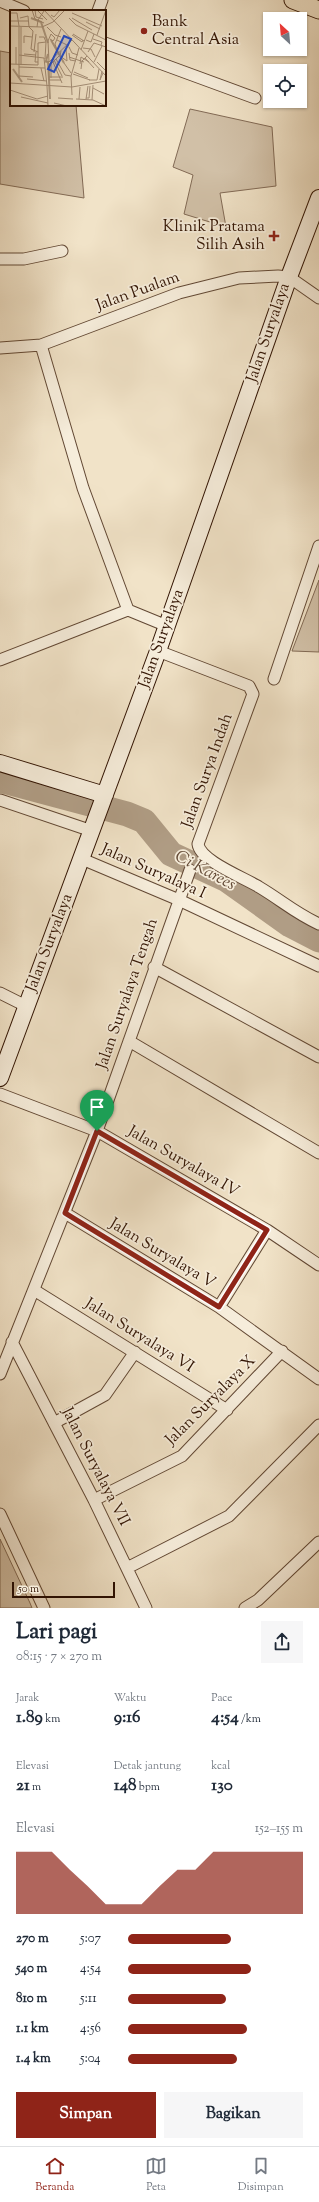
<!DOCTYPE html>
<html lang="id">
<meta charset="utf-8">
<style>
:root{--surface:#fff;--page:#f6f6f7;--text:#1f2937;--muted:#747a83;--line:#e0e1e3;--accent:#8f2418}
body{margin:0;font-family:"Sorts Mill Goudy",serif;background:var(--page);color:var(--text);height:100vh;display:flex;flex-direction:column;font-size:15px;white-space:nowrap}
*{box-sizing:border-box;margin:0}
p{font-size:13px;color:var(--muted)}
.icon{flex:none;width:22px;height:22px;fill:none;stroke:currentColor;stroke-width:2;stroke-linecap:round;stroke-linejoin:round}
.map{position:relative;height:1608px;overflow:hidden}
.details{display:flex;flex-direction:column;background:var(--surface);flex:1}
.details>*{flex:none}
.needle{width:26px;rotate:334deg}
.fabs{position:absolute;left:263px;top:12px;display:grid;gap:8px}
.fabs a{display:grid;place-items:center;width:44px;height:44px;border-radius:0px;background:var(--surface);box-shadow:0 1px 3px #0004;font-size:20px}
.scale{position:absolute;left:12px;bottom:10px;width:103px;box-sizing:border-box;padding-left:4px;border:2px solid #321403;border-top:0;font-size:11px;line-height:14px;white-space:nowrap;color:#321403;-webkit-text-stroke:3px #f6eddb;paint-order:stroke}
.pin{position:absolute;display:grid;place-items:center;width:34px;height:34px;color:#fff;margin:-41px -17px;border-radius:50% 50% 50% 0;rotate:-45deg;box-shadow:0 0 4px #0007}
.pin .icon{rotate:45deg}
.round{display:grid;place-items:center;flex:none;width:42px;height:42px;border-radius:0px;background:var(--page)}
.headline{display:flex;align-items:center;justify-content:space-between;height:68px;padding:0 16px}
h1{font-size:22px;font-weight:700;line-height:30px}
.metrics{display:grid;grid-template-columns:repeat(3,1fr);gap:6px;height:68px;padding:4px 16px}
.metrics div{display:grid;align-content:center}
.metrics b{font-size:17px;font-weight:700}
.metrics small{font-size:11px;font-weight:400}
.metrics p{font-size:11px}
.chart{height:112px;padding:8px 16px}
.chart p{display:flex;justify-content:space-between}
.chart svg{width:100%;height:72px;margin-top:4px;fill:var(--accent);opacity:.7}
.button{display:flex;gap:8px;margin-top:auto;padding:8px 16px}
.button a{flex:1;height:46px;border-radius:0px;background:var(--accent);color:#fff;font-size:16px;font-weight:700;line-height:46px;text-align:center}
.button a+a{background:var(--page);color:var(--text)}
ul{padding:0 16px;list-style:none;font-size:13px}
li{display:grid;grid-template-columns:64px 48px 1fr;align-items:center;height:30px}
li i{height:10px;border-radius:5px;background:var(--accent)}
.menu{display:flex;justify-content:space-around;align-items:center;height:56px;border-top:1px solid var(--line);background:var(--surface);font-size:11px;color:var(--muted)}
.menu a{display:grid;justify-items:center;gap:2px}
.menu .selected{color:var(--accent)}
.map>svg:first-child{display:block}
</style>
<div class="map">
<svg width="319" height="1608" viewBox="0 0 319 1608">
<rect width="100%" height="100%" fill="#f1e3c8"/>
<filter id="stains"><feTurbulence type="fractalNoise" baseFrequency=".005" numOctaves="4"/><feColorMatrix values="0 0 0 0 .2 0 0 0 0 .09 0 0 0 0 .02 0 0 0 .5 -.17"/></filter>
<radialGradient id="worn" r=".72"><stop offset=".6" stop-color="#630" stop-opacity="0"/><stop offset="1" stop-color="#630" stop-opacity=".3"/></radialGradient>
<path fill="#d1c0a7" stroke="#826a55" d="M0 51 11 53V105H76L84 198 0 184Z
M190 109 272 127 276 186 220 193 226 227 184 214 193 175 173 167Z
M319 580V652L292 651Z
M0 1539 30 1603 32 1608H0Z"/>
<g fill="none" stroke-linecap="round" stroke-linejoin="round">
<path stroke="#b09d85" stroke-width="25" d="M0 780 127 814 144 821 171 854 227 880 290 925 319 940"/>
<defs>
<path id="street" d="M0 1 24 11
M98 11 102 0
M105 43 255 98
M0 259H24L62 251
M41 345 83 488 128 610 167 626
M0 348 41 345 179 293 239 278 278 276 289 277 319 298
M158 651 249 686 253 694 198 844C200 861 245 878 259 887 281 900 295 913 319 924
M0 660 128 610
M274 679 319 546
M0 800 92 831
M82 859 179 900 319 966
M154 967 319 1057
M0 993 26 1006
M129 1041 319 1153
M0 1094 97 1131 267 1230 319 1265
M65 1213 219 1307 319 1379
M34 1290 227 1410
M219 1307 267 1230
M12 1342 94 1500 146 1608
M0 1374 97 1131 190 870
M54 1423 105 1395 135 1352
M94 1500 182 1456 282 1351
M0 1514 44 1608
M127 1568 229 1516 319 1425
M245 1608 258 1600 319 1542"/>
<path id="secondary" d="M0 763 105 795
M0 1078 158 651 289 277 319 198"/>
<path id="primary" d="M293 0 319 10"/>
</defs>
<use href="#street" stroke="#624834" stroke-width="13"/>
<use href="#secondary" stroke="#321403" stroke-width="18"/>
<use href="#primary" stroke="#321403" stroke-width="19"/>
<use href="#street" stroke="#f6eddb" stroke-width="11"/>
<use href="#secondary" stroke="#f6eddb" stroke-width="16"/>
<use href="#primary" stroke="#f1e3c8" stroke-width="17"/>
</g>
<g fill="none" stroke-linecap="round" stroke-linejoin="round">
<defs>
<path id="route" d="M97 1131 267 1230 219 1307 65 1213Z"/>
</defs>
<use href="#route" stroke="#fff" stroke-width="8"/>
<use href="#route" stroke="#8f2418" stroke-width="5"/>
</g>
<g fill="#8f2418" stroke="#f6eddb" stroke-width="1.5">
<circle cx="144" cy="31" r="4"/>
<path d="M272 230h4v4h4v4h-4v4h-4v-4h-4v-4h4z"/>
</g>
<g text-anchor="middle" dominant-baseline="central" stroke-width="3.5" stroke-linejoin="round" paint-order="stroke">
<g font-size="16" fill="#321403" stroke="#f6eddb" text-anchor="start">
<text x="152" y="22">Bank<tspan x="152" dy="18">Central Asia</tspan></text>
<text x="265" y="227" text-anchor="end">Klinik Pratama<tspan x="265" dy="18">Silih Asih</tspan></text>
</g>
<g font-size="16" fill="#321403" stroke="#f6eddb">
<text transform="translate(138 292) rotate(-20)">Jalan Pualam</text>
<text transform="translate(269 333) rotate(-71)">Jalan Suryalaya</text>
<text transform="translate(162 639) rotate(-70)">Jalan Suryalaya</text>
<text transform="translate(208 771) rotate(-70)">Jalan Surya Indah</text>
<text transform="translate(153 872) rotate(24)">Jalan Suryalaya I</text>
<text transform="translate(50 943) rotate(-69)">Jalan Suryalaya</text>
<text transform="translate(128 994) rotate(-71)">Jalan Suryalaya Tengah</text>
<text transform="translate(183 1162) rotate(30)">Jalan Suryalaya IV</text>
<text transform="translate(162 1254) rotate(31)">Jalan Suryalaya V</text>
<text transform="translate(139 1336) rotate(32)">Jalan Suryalaya VI</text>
<text transform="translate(211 1401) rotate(-45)">Jalan Suryalaya X</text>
<text transform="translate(95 1467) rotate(63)">Jalan Suryalaya VII</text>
</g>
<g font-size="17" font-style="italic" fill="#644b37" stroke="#f6eddb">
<text transform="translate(205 871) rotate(28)">Ci Karees</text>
</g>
</g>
<g transform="translate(10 10)">
<rect width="96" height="96" fill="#f1e3c8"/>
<path fill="none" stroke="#b09d85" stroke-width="2" d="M21 8 31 12 38 33M41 30 54 53M38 44 36 51 38 52 40 89M3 59 12 72"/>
<path fill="none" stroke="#a59079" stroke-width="1" d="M22 0 25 9 34 13M25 0 26 7 33 9M27 0 37 10M34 0 96 66M0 3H7L9 16M62 3 92 16M41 5 44 7 50 0M10 8 18 6 19 17M59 8 66 15 96 30M62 8 82 20M0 11H18M76 12 90 19M0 16 32 17 43 12 55 0M19 17 23 21 21 39 28 42M27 17 28 10 34 1M37 17 45 25 51 27M63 24 74 31M62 25 72 32 73 30M87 25 96 0M29 27H34L36 32 35 49M40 29 43 31 45 28 41 24M83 29 92 32 91 35M47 30 59 36M76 30 81 32 84 24M14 33V26L22 27M59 37 62 43 68 45M73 38 81 39 85 47M71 40 78 21M51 41 50 46 57 51 56 39M24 42 26 24M26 42 25 52H28M78 42 84 33 96 37M48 43 45 34 51 19M59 43 60 50 66 51M14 44 26 45M9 45 34 48 37 76M59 47 74 52M43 48 52 66M75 48 84 58M46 49 55 65 61 66M35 52H39L62 30M39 52 38 31 41 24M43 52 52 73M84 52 92 36M87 52 96 61M39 53V70H51M54 53 61 63M0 54 28 55V33L36 32M6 54V37M70 54 71 47 79 52M11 55V17M39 56 49 46M9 57 35 58M31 58 34 71M71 59 72 51 77 46M92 61 90 70 93 63M64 62 78 68M63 64 80 70M9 66 23 67M39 67H53M9 68V17M41 68V54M17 69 37 71M79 70H87L89 59M0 73 62 77 96 71M37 76 38 96M83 78 94 84M0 80 27 89 38 86M62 85 61 66 69 38M11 87 38 93M48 88 63 89M76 88H79L80 76M66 89 83 90 96 96M69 89 70 77M76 89 78 76M82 90 83 75M44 93 57 96"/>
<path fill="#1d4ed8" fill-opacity="0.15" stroke="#1d4ed8" stroke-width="2" d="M54 26 61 29 44 62 38 59Z"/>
<rect width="96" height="96" fill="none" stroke="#321403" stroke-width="2"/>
</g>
<rect width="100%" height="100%" filter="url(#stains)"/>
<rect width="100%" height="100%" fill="url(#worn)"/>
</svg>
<div class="fabs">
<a><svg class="needle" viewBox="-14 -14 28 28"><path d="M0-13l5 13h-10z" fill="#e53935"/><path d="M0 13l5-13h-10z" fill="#747a83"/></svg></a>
<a><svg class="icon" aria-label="locate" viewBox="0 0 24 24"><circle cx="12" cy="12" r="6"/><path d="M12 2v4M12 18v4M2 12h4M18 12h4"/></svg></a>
</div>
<div class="scale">50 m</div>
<div class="pin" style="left:97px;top:1131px;background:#1e9e55"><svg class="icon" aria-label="arrive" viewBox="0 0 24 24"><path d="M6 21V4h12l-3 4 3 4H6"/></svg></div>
</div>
<section class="details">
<div class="headline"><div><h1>Lari pagi</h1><p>08:15 · 7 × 270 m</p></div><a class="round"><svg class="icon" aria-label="share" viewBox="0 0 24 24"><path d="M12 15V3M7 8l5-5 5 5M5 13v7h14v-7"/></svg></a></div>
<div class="metrics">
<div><p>Jarak</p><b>1.89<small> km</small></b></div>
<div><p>Waktu</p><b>9:16</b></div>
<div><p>Pace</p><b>4:54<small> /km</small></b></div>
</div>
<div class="metrics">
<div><p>Elevasi</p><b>21<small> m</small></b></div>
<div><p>Detak jantung</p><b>148<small> bpm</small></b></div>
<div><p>kcal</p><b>130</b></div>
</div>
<div class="chart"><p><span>Elevasi</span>152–155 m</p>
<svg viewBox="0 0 160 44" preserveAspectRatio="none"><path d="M0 44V6L10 6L20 6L30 17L40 27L50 38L60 38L70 38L80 27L90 17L100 17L110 6L120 6L130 6L140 6L150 6L160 6V44z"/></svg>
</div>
<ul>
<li><b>270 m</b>5:07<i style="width:59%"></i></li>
<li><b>540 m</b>4:54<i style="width:70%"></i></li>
<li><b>810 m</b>5:11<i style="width:56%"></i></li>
<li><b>1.1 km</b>4:56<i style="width:68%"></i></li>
<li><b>1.4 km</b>5:04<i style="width:62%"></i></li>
</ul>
<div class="button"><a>Simpan</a><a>Bagikan</a></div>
</section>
<nav class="menu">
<a class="selected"><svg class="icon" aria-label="home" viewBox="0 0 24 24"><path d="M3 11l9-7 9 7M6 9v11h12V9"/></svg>Beranda</a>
<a><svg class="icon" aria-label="map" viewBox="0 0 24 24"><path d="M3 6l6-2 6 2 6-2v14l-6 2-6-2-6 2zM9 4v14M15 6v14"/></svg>Peta</a>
<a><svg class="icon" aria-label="saved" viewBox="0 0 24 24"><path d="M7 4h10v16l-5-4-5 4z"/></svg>Disimpan</a>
</nav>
